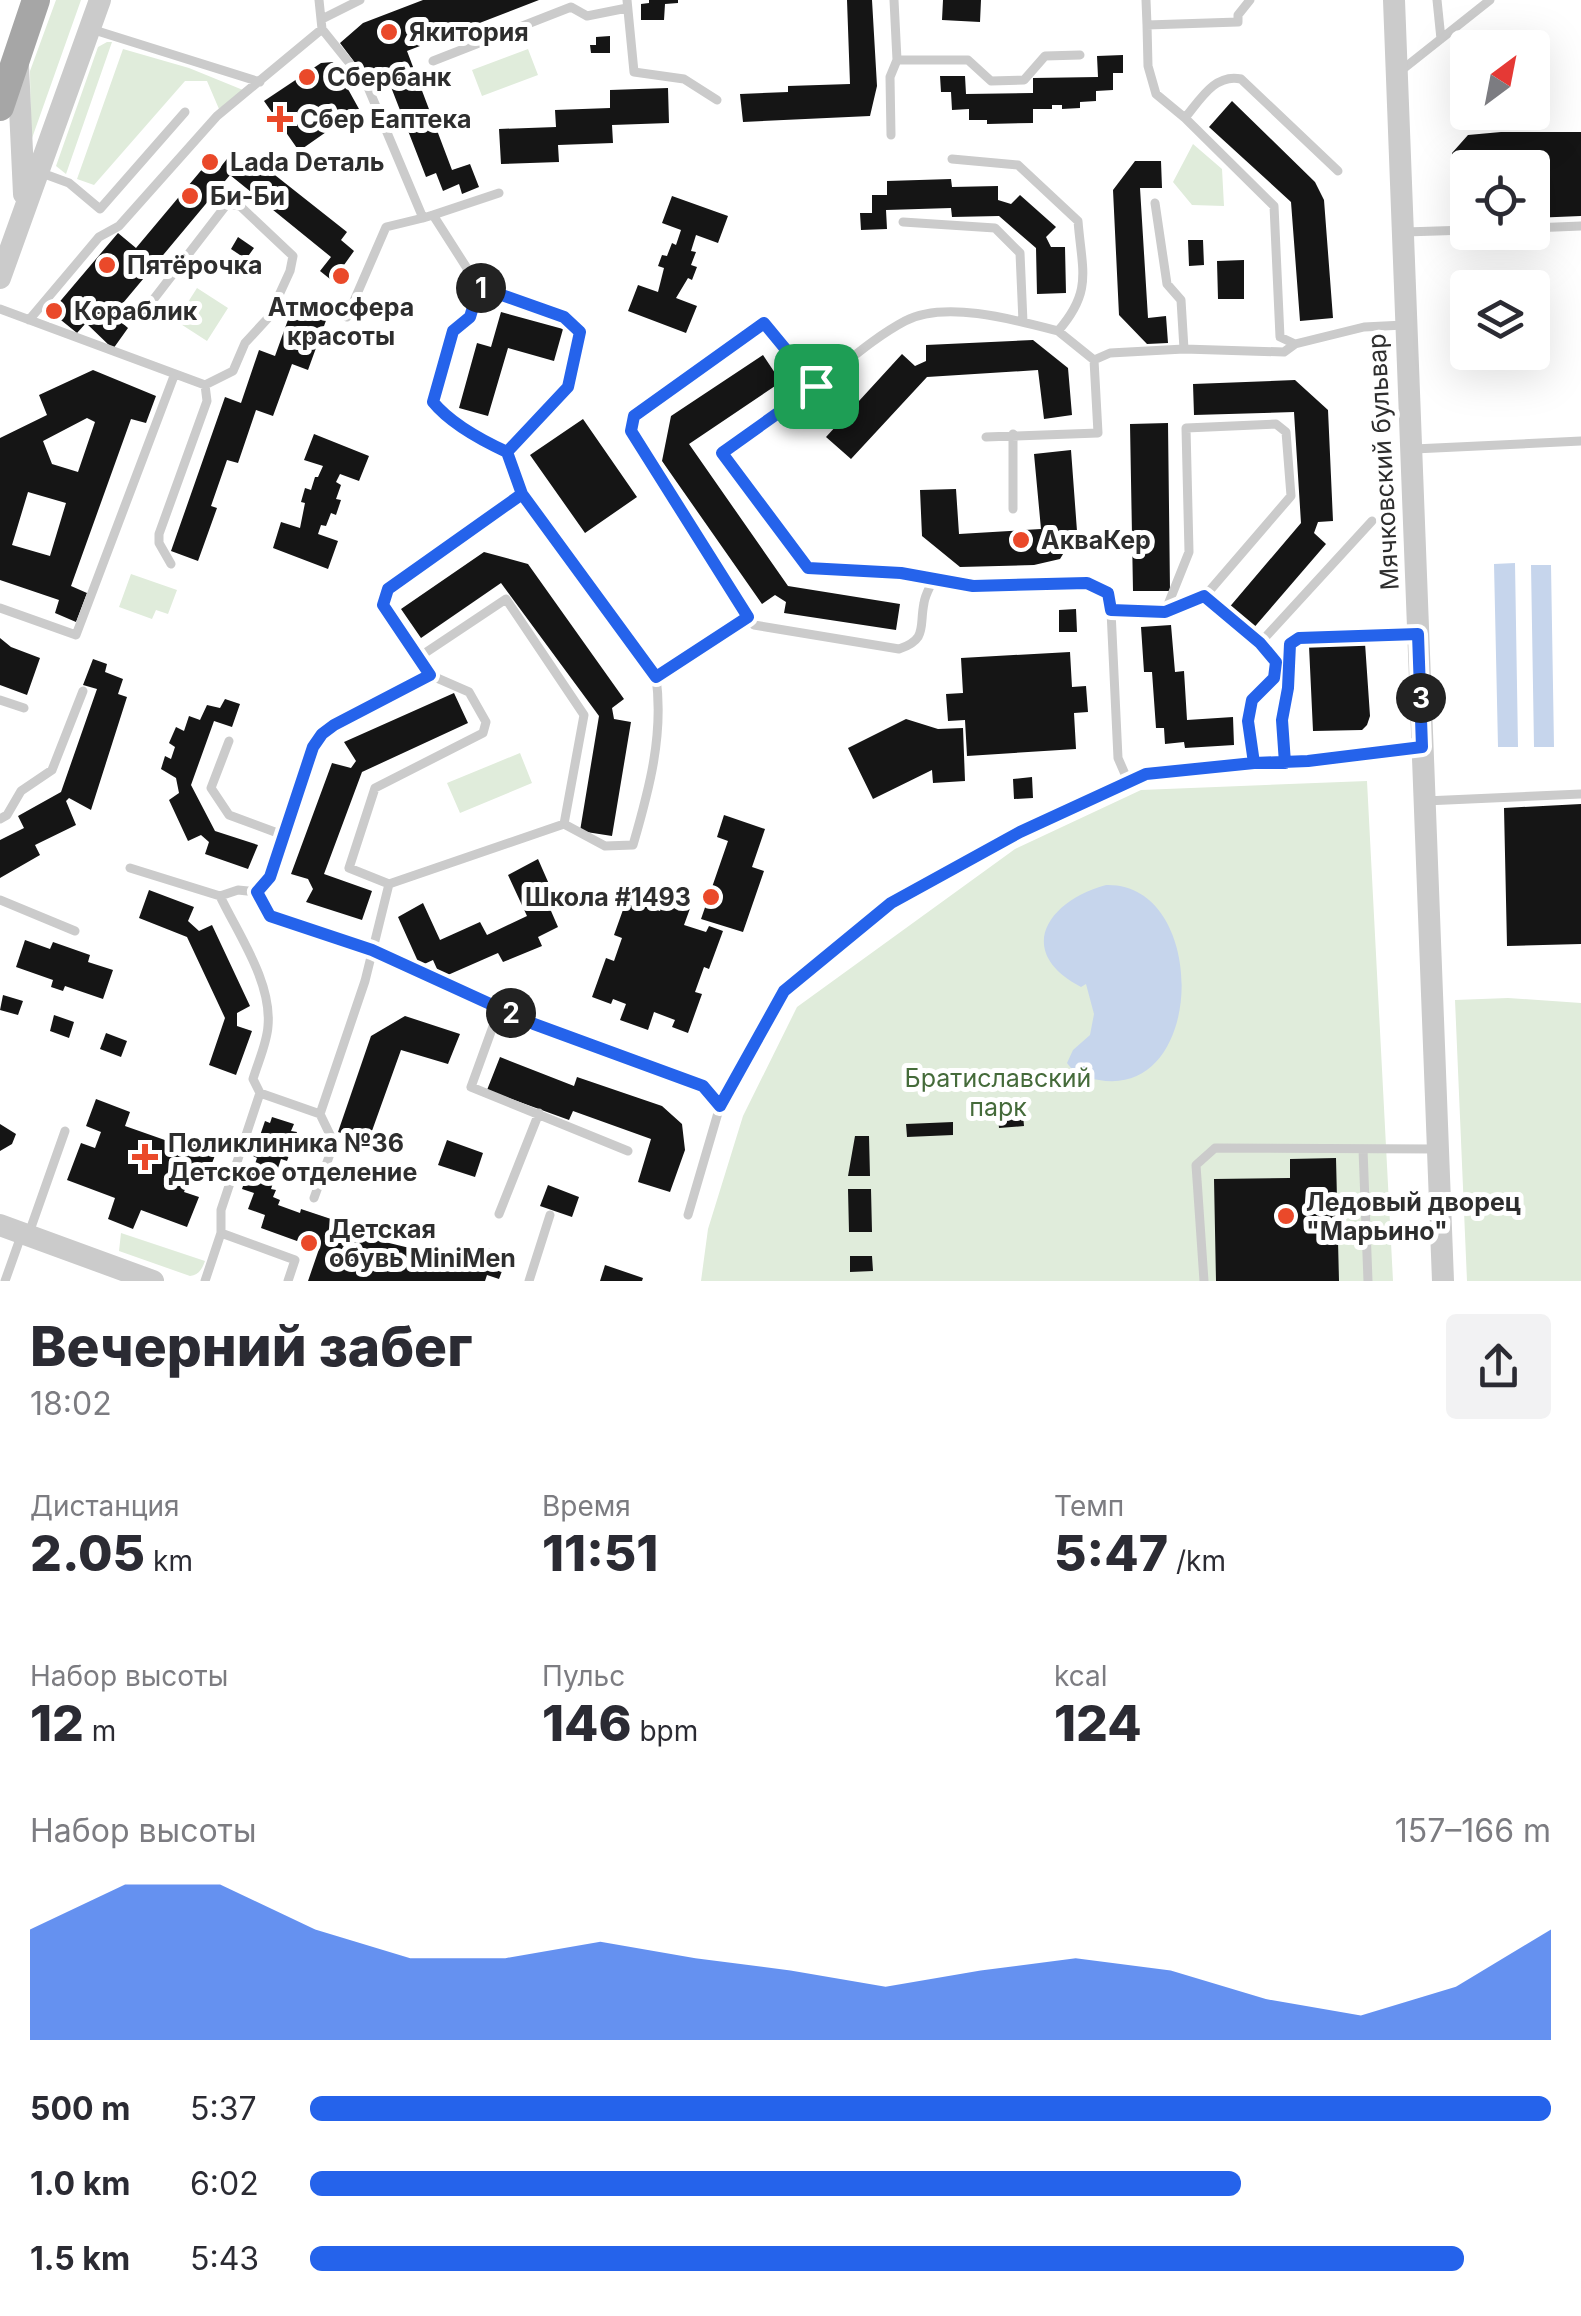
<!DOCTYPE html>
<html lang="ru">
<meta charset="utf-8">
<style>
:root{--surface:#fff;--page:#f2f2f3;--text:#2b2b33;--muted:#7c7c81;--accent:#2563eb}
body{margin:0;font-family:Inter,sans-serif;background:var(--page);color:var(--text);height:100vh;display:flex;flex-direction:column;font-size:38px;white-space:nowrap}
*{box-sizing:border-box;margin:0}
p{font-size:32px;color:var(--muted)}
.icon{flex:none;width:55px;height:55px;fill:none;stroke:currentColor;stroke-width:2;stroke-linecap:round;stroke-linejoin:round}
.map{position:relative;height:1281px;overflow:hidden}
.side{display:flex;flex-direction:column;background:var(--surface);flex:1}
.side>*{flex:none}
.needle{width:65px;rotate:32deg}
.fabs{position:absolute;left:1450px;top:30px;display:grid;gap:20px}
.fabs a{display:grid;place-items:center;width:100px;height:100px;border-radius:10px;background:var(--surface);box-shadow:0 10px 40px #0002;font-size:50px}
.pin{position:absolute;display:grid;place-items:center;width:85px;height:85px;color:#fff;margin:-42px;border-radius:20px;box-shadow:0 5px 15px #0006}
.km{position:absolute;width:50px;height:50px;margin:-25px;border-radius:50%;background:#222;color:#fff;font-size:28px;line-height:50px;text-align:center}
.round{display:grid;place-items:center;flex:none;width:105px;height:105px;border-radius:10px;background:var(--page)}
.head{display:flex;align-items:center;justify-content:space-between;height:170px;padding:0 30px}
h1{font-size:55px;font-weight:800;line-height:75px}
.figures{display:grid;grid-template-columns:repeat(3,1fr);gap:15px;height:170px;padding:10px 30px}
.figures div{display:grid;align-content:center}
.figures b{font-size:50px;font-weight:800}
.figures small{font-size:28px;font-weight:400}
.figures p{font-size:28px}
.chart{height:280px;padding:20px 30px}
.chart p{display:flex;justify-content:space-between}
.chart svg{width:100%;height:180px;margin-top:10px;fill:var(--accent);opacity:.7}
ul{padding:0 30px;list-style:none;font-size:32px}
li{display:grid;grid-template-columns:160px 120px 1fr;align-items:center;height:75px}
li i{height:25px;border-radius:12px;background:var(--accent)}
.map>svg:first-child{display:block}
</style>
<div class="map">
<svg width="1581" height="1281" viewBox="0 0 1581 1281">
<rect width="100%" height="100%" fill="#fff"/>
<path fill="#e0ecdb" d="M56 0H81L31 141 30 71Z
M107 42H112L66 174 56 166 98 47Z
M123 49 189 68 243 90 219 109 207 81H185L94 185 77 179Z
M528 49 538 75 482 96 472 70Z
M1193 144 1222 169 1224 206 1192 205 1173 182Z
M197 288 228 308 207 341 176 321Z
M131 574 177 590 168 614 156 610 152 619 119 607Z
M520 753 532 783 460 813 447 783Z
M1367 781 1393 1281H701L708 1229 743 1116 797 1007 1015 849 1141 790Z
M1508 998 1581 1003V1281H1467L1455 1000Z
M121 1233 205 1261C202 1269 199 1275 190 1276L119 1251Z"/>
<path fill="#c6d5ec" d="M1515 563 1518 747H1498L1494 564Z
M1531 565H1551L1554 747H1534Z
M1106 885C1209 882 1207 1099 1099 1080 1086 1078 1075 1075 1067 1063L1073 1050 1090 1035 1094 1014 1086 984 1081 987C1014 952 1047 901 1106 885Z"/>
<path fill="#151515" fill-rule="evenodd" d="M423 0H539L407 51 452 170 470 164 479 187 462 194 459 184 443 191 436 173 426 177 384 69 368 80 340 43 363 23Z
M649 0H678V3L665 4 664 20H641V4L649 3Z
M847 0H872L877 86 870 116 743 122 740 94 788 92V86L850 84Z
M943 0H981L980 22 942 20Z
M1544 35 1545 70H1532V48H1508L1507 36Z
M610 36V53H591L590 45H596V37Z
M1123 55V73H1113V90L1096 91V101L1080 102V108L1062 109V105H1052V109H1033V123L987 124V120H969V109L952 110 951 92H941L940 76H965L966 94 1033 93V78L1098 77 1097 56Z
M333 62 359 109 299 151 264 101 321 63Z
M668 88 669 123 612 125 613 143 558 145 559 162 501 164 499 129 556 127 555 110 610 108V90Z
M1232 101 1315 182 1324 200 1333 318 1300 321 1291 202 1209 127Z
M1501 132H1581V216L1532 218V168H1468V219L1455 220 1452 153 1468 135Z
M230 155 243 165 251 156 347 232 341 240 354 251 344 265 351 272 340 287 320 271 331 257 230 175 113 315 128 328 113 349 86 323 77 333 51 312 118 233 136 248 209 161 219 169Z
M1135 161H1161L1162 188H1140L1148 318 1166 316 1168 343 1147 344 1119 315 1113 190Z
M951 179 952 187 998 186V200L1011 204 1020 195 1056 227 1046 237 1051 247H1065L1066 293 1037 294 1036 248 999 216 952 217 951 208 886 210 887 229 861 230 860 213H872V195H887V181Z
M672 196 728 216 718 243 696 235 691 251 696 252 691 265 697 267 692 280 688 278 676 298 697 306 686 333 628 311 638 285 658 292 664 268 658 266 662 255 667 256 672 243 676 245 681 230 662 223Z
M238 237 254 248 246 259 231 249Z
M1188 240H1203L1204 265 1189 266Z
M1244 260V299H1218L1217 261Z
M294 303 328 315 308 370 292 364 273 416 256 410 238 463 227 460 211 506 217 508 198 561 171 551 225 397 241 403 259 350 275 356Z
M501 312 563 329 554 361 508 348 488 416 459 408 477 343 491 347Z
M1033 340 1068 368 1072 415 1044 419 1038 370 927 377 851 459 826 437 902 354 915 366 926 361V345Z
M763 355 781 382 689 444 788 586 900 604 896 630 784 613 786 602 775 595 762 604 662 461 671 416Z
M93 370 156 396 146 423 131 419 71 586 87 593 76 622 55 613 59 600 0 580V438L47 415 39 395ZM87 418 95 422 78 472 52 464 43 441ZM28 492 66 503 50 556 12 545Z
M1295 380 1328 410 1333 521 1318 522 1314 533 1326 544 1251 631 1227 610 1301 523 1294 412 1194 415 1193 384Z
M583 419 637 497 585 533 530 455Z
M1168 423 1170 591H1133L1130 424Z
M314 434 369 456 359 481 340 474 336 482 341 485 336 499 341 500 336 515 331 513 326 526 321 525 318 534 338 541 328 569 273 548 281 522 300 528 305 503 301 502 305 488 311 490 315 477H318L323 466 304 460Z
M1071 450 1077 531 1060 559 1034 565 960 567 922 536 920 490 956 489 959 534 1041 529 1034 454Z
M484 552 528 564 624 699 612 708 614 719 631 722 612 836 580 831 599 716 501 583 421 638 401 609Z
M1076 609 1077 632H1059V610Z
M1171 625 1175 672 1184 671 1187 720 1233 717 1234 745 1185 748 1184 742 1165 744 1164 728H1156L1152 672H1144L1141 627Z
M0 638 11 647 40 658 27 695 0 685Z
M1365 643 1370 716 1367 725 1362 730 1313 731 1309 646Z
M1070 652 1072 687 1086 686 1088 712 1074 713 1076 749 967 756 965 720 948 721 946 694 963 693 961 658Z
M93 659 107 664 105 672 123 679 118 694 127 697 91 810 69 798 66 801 76 825 35 845 40 855 0 878V840L24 828 18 816 61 792 97 689 83 685Z
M454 693 468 723 362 772 324 874 372 891 362 920 306 902 313 889 308 879 291 874 332 763 351 768 356 761 344 742Z
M225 699 240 704 232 727 214 721 191 785 215 831 258 845 248 869 205 854 209 842 201 835 188 841 169 800 179 793 176 778 161 769 165 756 171 759 175 747 169 743 176 727 184 731 189 716 200 720 207 705 220 708Z
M906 719 938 729 963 728 965 781 933 783 932 770 873 799 848 748Z
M1032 777 1033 798 1014 799 1013 779Z
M1581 804V944L1507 946 1504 808Z
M724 815 765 829 752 867 764 871 743 932 701 919 728 841 717 837Z
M538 859 556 900 548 904 558 927 538 937 542 946 503 962 498 953 441 978 433 960 420 966 398 917 423 903 440 940 480 922 487 935 527 916 508 875Z
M149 890 194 907 188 921 199 931 212 925 250 1006 237 1013V1026L252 1031 236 1075 209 1065 225 1018 187 937 139 918Z
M629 893 647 900 645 906 660 911 666 894 692 903 684 925 706 932 709 926 723 931 709 969 704 967 695 992 702 994 688 1033 672 1027 675 1020 654 1012 648 1030 620 1020 626 1004 613 999 611 1004 592 997 606 958 614 961 622 938 614 935Z
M25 940 50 949 53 942 90 955 88 962 113 970 103 999 65 986 63 991 51 987 53 980 16 967Z
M3 995 23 1001 18 1015 0 1010Z
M54 1015 74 1022 69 1038 50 1031Z
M405 1016 460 1034 448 1064 401 1050 368 1142 338 1132 371 1036Z
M106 1033 127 1041 121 1057 100 1049Z
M500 1057 574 1086 577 1077 662 1106 682 1124 685 1150 670 1192 638 1182 651 1139 573 1111 569 1120 487 1090Z
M96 1099 130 1112 125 1126 179 1145 184 1132 219 1145 209 1171 194 1165 184 1192 199 1197 187 1227 141 1210 133 1229 108 1219 115 1198 67 1180 81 1143 95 1148 101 1132 86 1126Z
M1023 1115 1024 1126 999 1128 998 1117Z
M272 1117 294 1124 291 1131 297 1132 287 1161 281 1159 271 1189 276 1190 273 1197 280 1200 278 1205 300 1213 301 1209 331 1219 330 1224 354 1232 355 1227 383 1236 381 1241 434 1254 432 1259 463 1270 464 1265 471 1268 474 1260 479 1262 484 1247 508 1255 499 1279 487 1275 485 1281H308L319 1249 261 1228 265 1215 248 1209 254 1193 242 1189 248 1171 252 1173 257 1158 253 1156 265 1121 270 1123Z
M953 1122V1135L907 1137 906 1124Z
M0 1124 16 1134 12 1144 0 1151Z
M855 1136H869L870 1176H848Z
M447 1140 483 1153 475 1177 438 1165Z
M1336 1158 1339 1281H1216L1214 1179 1290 1178V1159Z
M548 1185 579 1197 572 1217 540 1206Z
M848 1189H871L872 1232H849Z
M850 1256H872L873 1271 850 1272Z
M605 1265 643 1278 642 1281H600Z"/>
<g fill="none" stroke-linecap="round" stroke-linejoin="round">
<path stroke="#cbcbcb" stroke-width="9" d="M627 0 634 72 684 79 717 100
M1146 0 1147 25 1238 22V15L1250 0
M1437 0 1441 39
M322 19 360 0
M1147 25 1148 66 1156 94 1185 118 1274 206 1280 337 1295 344 1364 327 1404 325
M91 29 260 82
M322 29 367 85 423 218 386 227 347 317
M897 60H968L991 81 1024 80 1045 56 1080 55
M433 61 571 7 587 16 627 8
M1398 73 1490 0
M1185 118C1200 100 1215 73 1241 79L1338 171
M891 135 890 77 897 60 894 0
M39 172 69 183 100 209 185 112
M433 215 499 193
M903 222 995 228 1020 253 1023 322
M1532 228 1581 226
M1405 232 1468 230
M479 287 564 317 580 332 568 387 507 451
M0 309 205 385 233 371 245 343 269 317 290 271 293 256 240 206 227 204 143 313
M29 320 99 237 119 226 217 116 322 29 319 0
M1184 349 1284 352 1295 344
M1094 360 1110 353 1184 349 1181 300 1167 284 1155 203
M817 385 723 453 809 568 901 573 973 587 1087 583 1108 593 1111 611 1118 758 1128 781
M986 437 1098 433 1094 360 1058 331
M1414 449 1581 441
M522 494 656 677C664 735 649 790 633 845L605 846 564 824
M1013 509V434
M171 564 159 543V534L207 401 205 385
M933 580C930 587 925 595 924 603 919 627 928 639 899 649L754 625 631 431 634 417 764 323 817 385C845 364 873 338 905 321 945 300 1016 320 1058 331 1093 291 1082 271 1078 221L1018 165 952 159
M0 608 76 635 174 376
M1111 611 1165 612 1189 552 1186 428 1276 424 1286 432 1291 496 1205 596
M1165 612 1205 596 1260 643 1276 662 1274 678 1252 700 1248 721 1254 763
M1260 643 1372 521
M656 677 748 617
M0 700 24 708
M1285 763 1282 720 1289 688V644L1299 638 1415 634
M1425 801 1581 794
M0 819 7 815 21 791 52 770 83 691
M283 835 313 747 322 734 430 675 383 605 388 589 522 494 507 451C481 441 451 424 433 402L453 331 470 317 479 287 433 215 423 218
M130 868 220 896C238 934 272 982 268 1026 267 1043 258 1062 253 1079L260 1093 221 1210V1233L205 1281
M389 884 349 868 375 788 483 733 486 722 469 692 430 675
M257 892 271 916 373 950 534 1024 703 1086 720 1106
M220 896 238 890 257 892 270 877 283 835 229 815 211 788 229 741
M0 900 75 931
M500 1007 471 1087 628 1151
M260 1093 320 1114 334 1143 314 1198
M320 1114 365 981 389 884 564 824 584 715 506 599 419 657
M1363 1149 1368 1281
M499 1214 539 1113
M688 1215 720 1106 784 991 811 972 891 903 1020 832 1146 774 1254 763 1308 761 1422 747
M29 1233 65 1131
M221 1233 295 1260 288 1281
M5 1281 21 1236
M529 1281 550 1215
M1204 1281 1196 1165 1215 1148 1435 1149"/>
<path stroke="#cbcbcb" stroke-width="22" d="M1394 0 1443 1281
M18 66 24 194
M0 278 100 0
M0 1225 153 1281"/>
<path stroke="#a6a6a6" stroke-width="28" d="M0 107 36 0"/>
</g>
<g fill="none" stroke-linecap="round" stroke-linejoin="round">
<defs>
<path id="route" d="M816 386 764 323 634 416 631 431 748 617 656 677 522 494 507 452 568 387 580 332 564 317 479 287 470 317 453 331 433 402C451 424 481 440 507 452L522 494 388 589 383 605 430 675 334 725 322 734 313 747 270 877 257 892 270 916 372 950 534 1024 703 1086 720 1106 784 991 891 903 1020 832 1146 774 1254 763 1308 761 1422 747 1418 634 1299 638 1290 644 1288 688 1282 720 1285 763H1254L1248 721 1252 700 1274 678 1276 662 1260 643 1204 596 1165 612 1111 610 1108 593 1087 583 973 586 901 573 808 568 722 453 816 386"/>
</defs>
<use href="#route" stroke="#fff" stroke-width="20"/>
<use href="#route" stroke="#2563eb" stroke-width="12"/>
</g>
<g fill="#ea492a" stroke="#fff" stroke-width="4">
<circle cx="389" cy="32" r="10"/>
<circle cx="307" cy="77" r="10"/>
<path d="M275 104h10v10h10v10h-10v10h-10v-10h-10v-10h10z"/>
<circle cx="210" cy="162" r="10"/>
<circle cx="190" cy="196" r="10"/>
<circle cx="107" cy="265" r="10"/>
<circle cx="341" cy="276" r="10"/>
<circle cx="54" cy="311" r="10"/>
<circle cx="1021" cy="540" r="10"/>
<circle cx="711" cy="897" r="10"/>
<path d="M140 1142h10v10h10v10h-10v10h-10v-10h-10v-10h10z"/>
<circle cx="1286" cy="1216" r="10"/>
<circle cx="309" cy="1243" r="10"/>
</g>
<g text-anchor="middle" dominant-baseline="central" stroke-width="10" stroke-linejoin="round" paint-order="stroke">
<g font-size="25" font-weight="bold" fill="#2e2e2e" stroke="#fff" text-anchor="start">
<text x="409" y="32">Якитория</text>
<text x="327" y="77">Сбербанк</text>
<text x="300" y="119">Сбер Еаптека</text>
<text x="230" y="162">Lada Dеталь</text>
<text x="210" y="196">Би-Би</text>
<text x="127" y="265">Пятёрочка</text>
<text x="341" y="307" text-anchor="middle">Атмосфера<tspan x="341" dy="29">красоты</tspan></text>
<text x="74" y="311">Кораблик</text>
<text x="1041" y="540">АкваКер</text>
<text x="691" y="897" text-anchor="end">Школа #1493</text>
<text x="168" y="1143">Поликлиника №36<tspan x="168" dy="29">Детское отделение</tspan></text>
<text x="1306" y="1202">Ледовый дворец<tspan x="1306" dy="29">"Марьино"</tspan></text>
<text x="329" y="1229">Детская<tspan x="329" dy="29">обувь MiniMen</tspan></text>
</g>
<g font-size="25" fill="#2e2e2e" stroke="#fff">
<text transform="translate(1383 462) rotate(-93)">Мячковский бульвар</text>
</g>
<g font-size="25" fill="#456b3a" stroke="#fff">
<text x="998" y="1078">Братиславский<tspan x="998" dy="29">парк</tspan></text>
</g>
</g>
</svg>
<div class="fabs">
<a><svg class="needle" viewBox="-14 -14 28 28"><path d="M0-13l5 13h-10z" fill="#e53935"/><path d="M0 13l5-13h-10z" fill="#7c7c81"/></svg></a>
<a><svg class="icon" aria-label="locate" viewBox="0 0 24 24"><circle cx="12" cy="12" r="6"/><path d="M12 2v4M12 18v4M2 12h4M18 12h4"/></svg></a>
<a><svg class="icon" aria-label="layers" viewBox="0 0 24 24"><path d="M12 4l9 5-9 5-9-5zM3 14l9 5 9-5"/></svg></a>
</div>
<div class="pin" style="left:816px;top:386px;background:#1e9e55"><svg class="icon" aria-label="arrive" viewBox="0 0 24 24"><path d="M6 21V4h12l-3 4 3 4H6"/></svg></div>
<b class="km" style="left:481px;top:288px">1</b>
<b class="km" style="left:511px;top:1013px">2</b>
<b class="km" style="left:1421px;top:698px">3</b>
</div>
<section class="side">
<div class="head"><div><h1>Вечерний забег</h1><p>18:02</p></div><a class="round"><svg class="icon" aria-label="share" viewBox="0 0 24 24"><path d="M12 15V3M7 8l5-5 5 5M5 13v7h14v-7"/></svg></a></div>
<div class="figures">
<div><p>Дистанция</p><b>2.05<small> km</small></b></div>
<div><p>Время</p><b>11:51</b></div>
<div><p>Темп</p><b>5:47<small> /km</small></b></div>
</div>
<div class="figures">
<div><p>Набор высоты</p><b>12<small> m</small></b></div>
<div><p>Пульс</p><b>146<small> bpm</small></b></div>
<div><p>kcal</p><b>124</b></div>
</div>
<div class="chart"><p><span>Набор высоты</span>157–166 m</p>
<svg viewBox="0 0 160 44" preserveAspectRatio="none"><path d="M0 44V17L10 6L20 6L30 17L40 24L50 24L60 20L70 24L80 27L90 31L100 27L110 24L120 27L130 34L140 38L150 31L160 17V44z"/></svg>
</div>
<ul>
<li><b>500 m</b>5:37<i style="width:100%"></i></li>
<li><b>1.0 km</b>6:02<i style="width:75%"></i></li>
<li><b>1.5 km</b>5:43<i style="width:93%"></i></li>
</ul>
</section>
